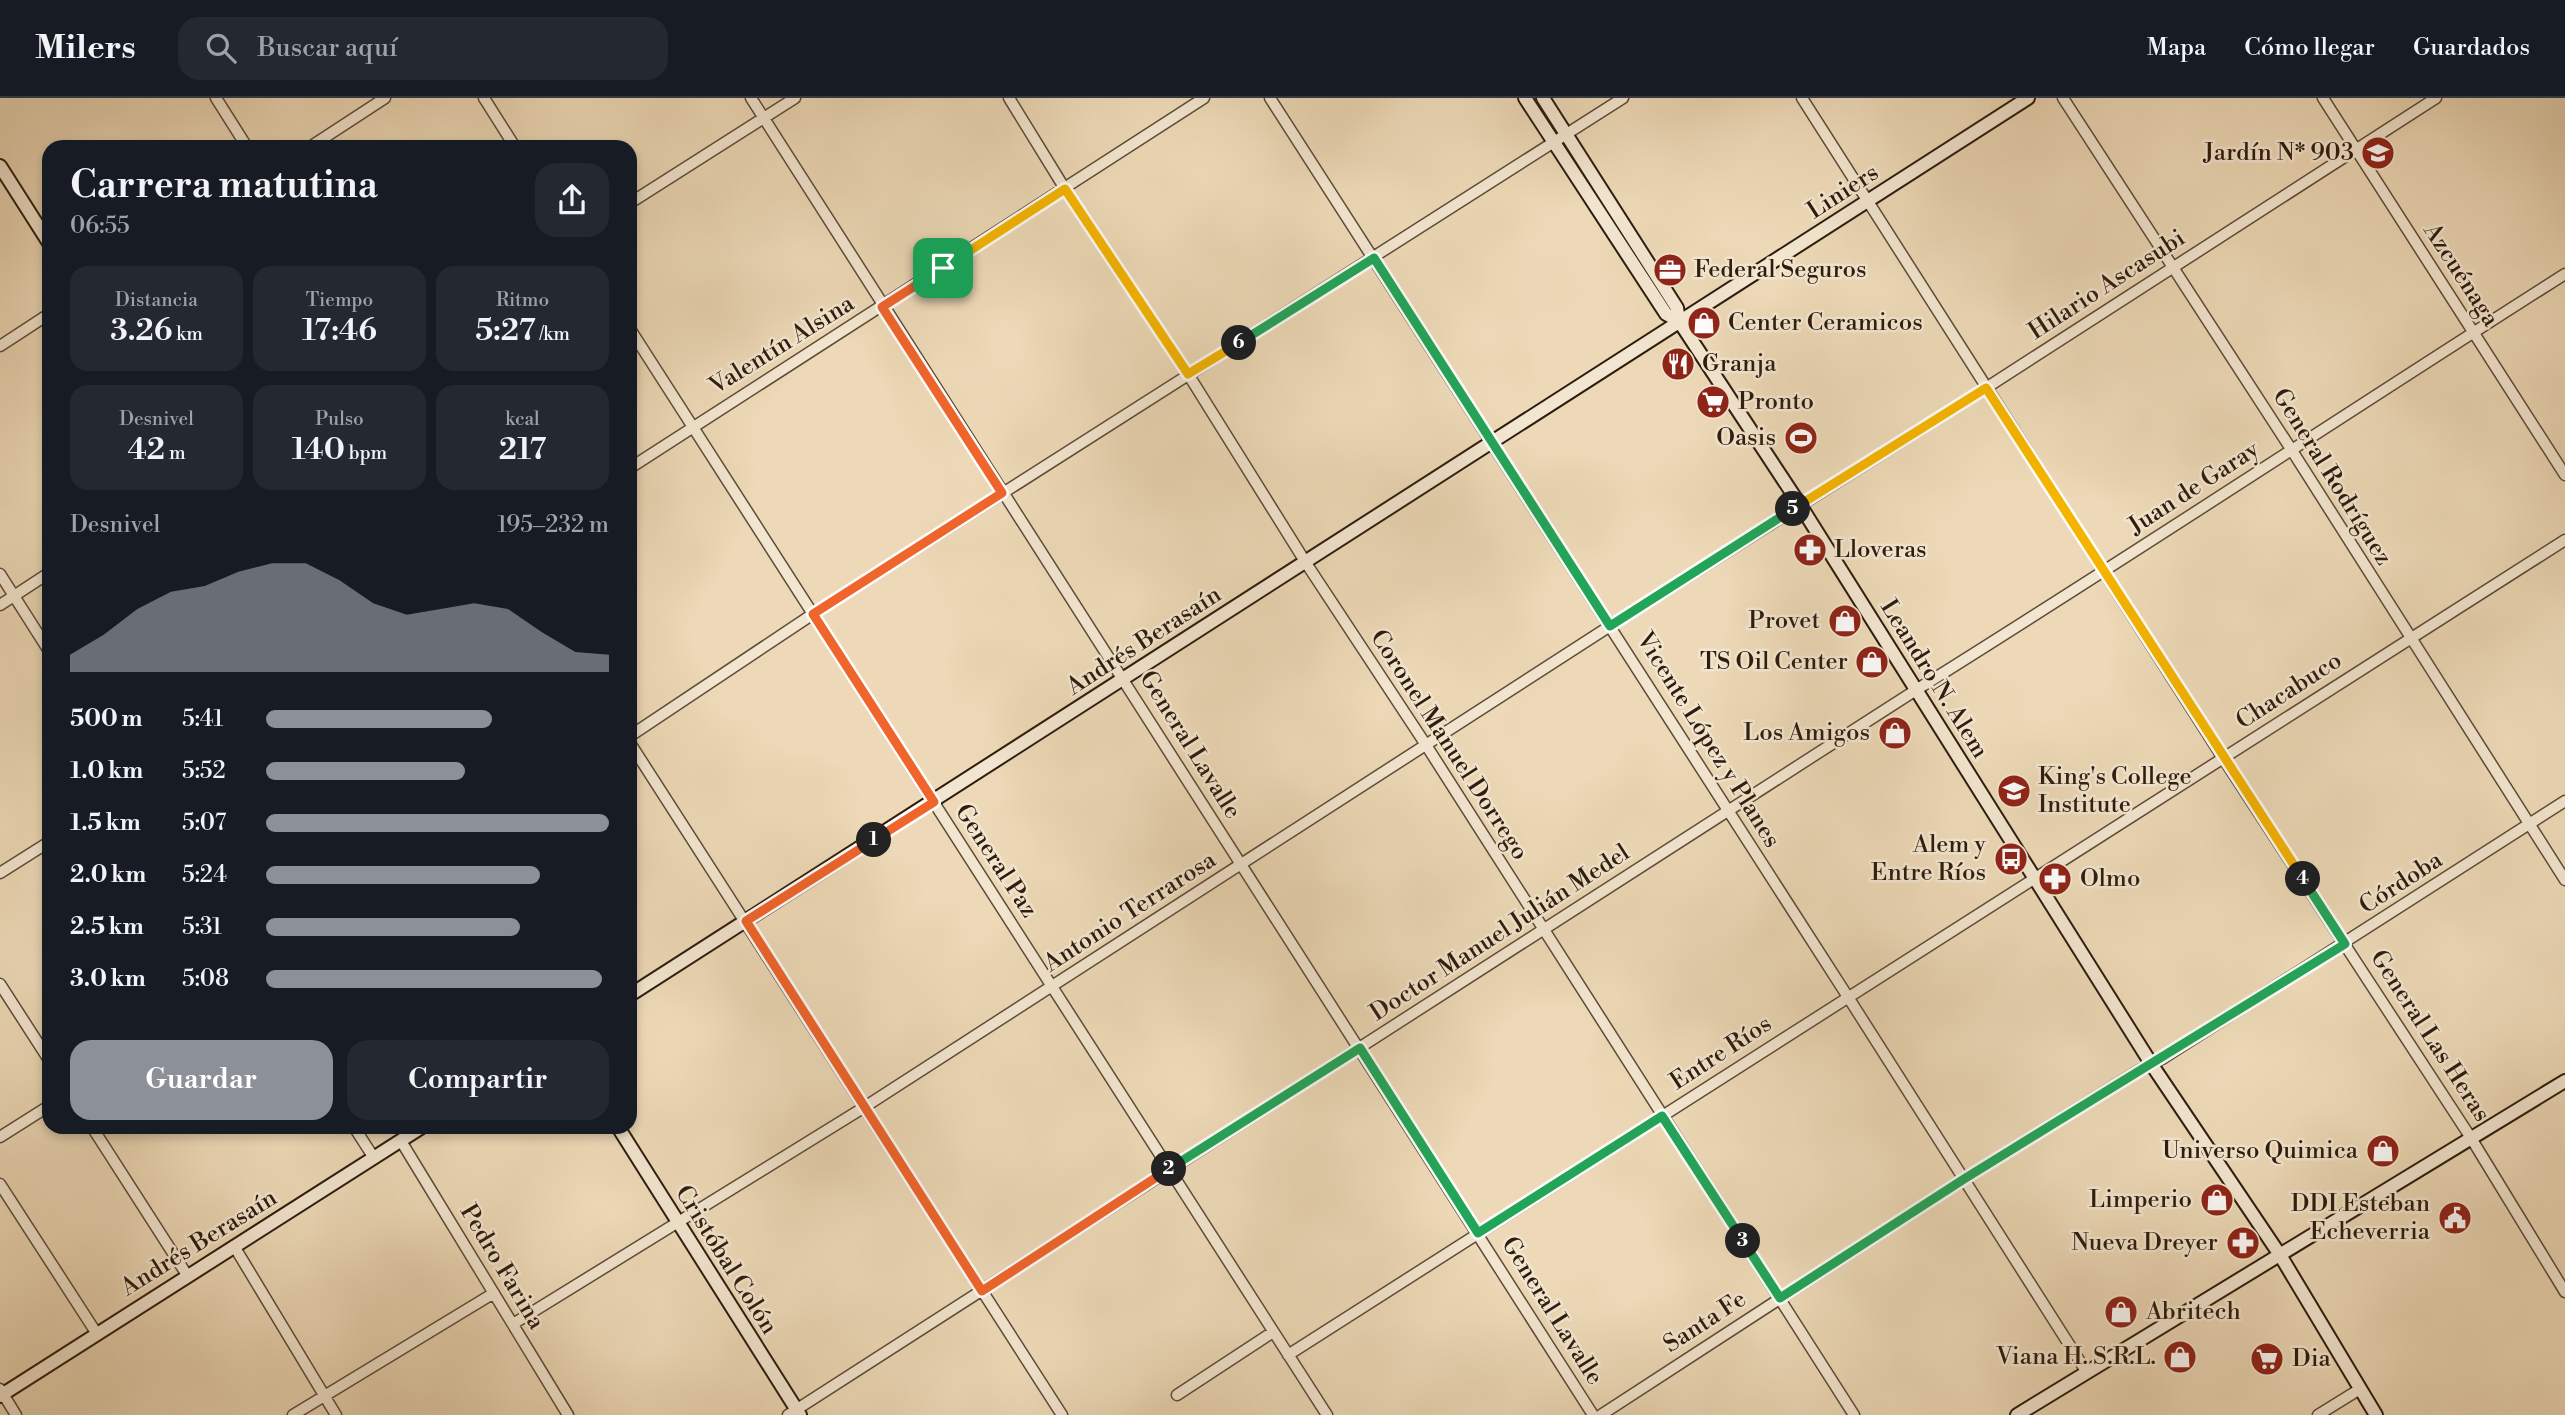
<!DOCTYPE html>
<html lang="es">
<meta charset="utf-8">
<style>
:root{--surface:#171b24;--page:#242831;--text:#f1f3f6;--muted:#9ea1a6;--line:#363941;--accent:#8c9099}
body{margin:0;font-family:"Libre Bodoni",serif;background:var(--page);color:var(--text);height:100vh;display:flex;flex-direction:column;font-size:26px;white-space:nowrap}
*{box-sizing:border-box;margin:0}
p{font-size:23px;color:var(--muted)}
.icon{flex:none;width:38px;height:38px;fill:none;stroke:currentColor;stroke-width:2;stroke-linecap:round;stroke-linejoin:round}
.map{position:relative;flex:1;overflow:hidden}
.sheet{position:absolute;left:42px;top:42px;width:595px;height:994px;display:flex;flex-direction:column;background:var(--surface);border-radius:21px;box-shadow:0 4px 10px #0003}
.sheet>*{flex:none}
.pin{position:absolute;display:grid;place-items:center;width:60px;height:60px;color:#fff;margin:-30px;border-radius:14px;box-shadow:0 4px 10px #0006}
.km{position:absolute;width:35px;height:35px;margin:-18px;border-radius:50%;background:#222;color:#fff;font-size:19px;line-height:35px;text-align:center}
.round{display:grid;place-items:center;flex:none;width:74px;height:74px;border-radius:21px;background:var(--page)}
.headline{display:flex;align-items:center;justify-content:space-between;height:119px;padding:0 28px}
h1{font-size:38px;font-weight:600;line-height:52px}
.metrics{display:grid;grid-template-columns:repeat(3,1fr);gap:10px;height:119px;padding:7px 28px}
.metrics div{display:grid;align-content:center;border-radius:18px;background:var(--page);text-align:center}
.metrics b{font-size:30px;font-weight:600}
.metrics small{font-size:19px;font-weight:400}
.metrics p{font-size:19px}
.chart{height:196px;padding:14px 28px}
.chart p{display:flex;justify-content:space-between}
.chart svg{width:100%;height:126px;margin-top:7px;fill:var(--accent);opacity:.7}
.action{display:flex;gap:14px;margin-top:auto;padding:14px 28px}
.action a{flex:1;height:80px;border-radius:21px;background:var(--accent);color:#fff;font-size:28px;font-weight:600;line-height:80px;text-align:center}
.action a+a{background:var(--page);color:var(--text)}
ul{padding:0 28px;list-style:none;font-size:23px}
li{display:grid;grid-template-columns:112px 84px 1fr;align-items:center;height:52px}
li i{height:18px;border-radius:9px;background:var(--accent)}
header{display:flex;align-items:center;gap:42px;box-sizing:border-box;height:98px;padding:0 35px;background:var(--surface);border-bottom:2px solid var(--line)}
header strong{font-size:33px}
nav{display:flex;gap:38px;margin-inline-start:auto;font-size:24px}
.search{width:490px;height:63px;background:var(--page);display:flex;align-items:center;gap:18px;box-sizing:border-box;padding:0 24px;border-radius:21px;color:var(--muted);font-size:26px}
.map>svg:first-child{display:block}
</style>
<header>
<strong>Milers</strong>
<div class="search"><svg class="icon" aria-label="search" viewBox="0 0 24 24"><circle cx="10" cy="10" r="6"/><path d="M15 15l6 6"/></svg>Buscar aquí</div>
<nav><a>Mapa</a><a>Cómo llegar</a><a>Guardados</a></nav>
</header>
<div class="map">
<svg width="2565" height="1317" viewBox="0 0 2565 1317">
<rect width="100%" height="100%" fill="#edd9b7"/>
<filter id="stains"><feTurbulence type="fractalNoise" baseFrequency=".00286" numOctaves="4"/><feColorMatrix values="0 0 0 0 .2 0 0 0 0 .09 0 0 0 0 .02 0 0 0 .5 -.17"/></filter>
<radialGradient id="worn" r=".72"><stop offset=".6" stop-color="#630" stop-opacity="0"/><stop offset="1" stop-color="#630" stop-opacity=".3"/></radialGradient>
<g fill="none" stroke-linecap="round" stroke-linejoin="round">
<defs>
<path id="street" d="M216 0 247 49
M484 0 515 49
M751 0 1593 1317
M1009 0 1065 91 1188 276 1306 465 1426 647 1854 1317
M1270 0 1848 899 2086 1273
M1802 0 2223 660 2471 1040 2565 1194
M2063 0 2291 351 2565 782
M2323 0 2565 377
M310 49 385 0
M630 105 795 0
M630 231 1327 1317
M0 248 49 216
M630 370 1204 0
M0 476 49 553
M0 507 49 475
M630 638 813 516 1623 0
M630 645 1062 1317
M0 775 49 744
M0 886 49 962
M92 1029 187 1177
M354 1029 374 1060
M0 1039 49 1008
M401 1043 568 1317
M0 1086 97 1236
M234 1148 336 1317
M513 1226 863 1010 1610 528 1986 290 2436 0
M1288 1257 2565 442
M0 1291 16 1317
M1177 1297 1273 1234
M293 1317 494 1195
M788 1317 1916 592C2134 456 2348 314 2565 176
M1601 1317 1964 1081 2141 971 2162 961 2565 703
M2318 1317 2360 1291"/>
<path id="secondary" d="M1525 0 1666 216 1679 223
M1543 0 1677 210 1679 223 1800 407 2152 967 2280 1157 2376 1317
M0 68 49 145
M630 897 2028 0
M618 1029 800 1317
M0 1298 422 1029
M2017 1317 2565 983"/>
</defs>
<use href="#street" stroke="#5d4b38" stroke-width="13"/>
<use href="#secondary" stroke="#2d1c0d" stroke-width="16"/>
<use href="#street" stroke="#f3e6d0" stroke-width="10"/>
<use href="#secondary" stroke="#f3e6d0" stroke-width="12"/>
</g>
<g fill="none" stroke-linecap="round" stroke-linejoin="round">
<defs>
<path id="split-1" d="M874 742 934 704 813 516 1002 395 882 209 943 170"/>
<path id="split-2" d="M874 742 746 823 982 1193 1169 1071"/>
<path id="split-3" d="M1169 1071 1360 950 1478 1135 1662 1018 1743 1143"/>
<path id="split-4" d="M1743 1143 1780 1200 1964 1081 2345 846 2303 781"/>
<path id="split-5" d="M1793 411 1986 290 2303 781"/>
<path id="split-6" d="M1239 245 1374 160 1610 528 1793 411"/>
<path id="split-7" d="M943 170 1065 91 1188 276 1239 245"/>
</defs>
<use href="#split-1" stroke="#fff" stroke-width="14"/>
<use href="#split-2" stroke="#fff" stroke-width="14"/>
<use href="#split-3" stroke="#fff" stroke-width="14"/>
<use href="#split-4" stroke="#fff" stroke-width="14"/>
<use href="#split-5" stroke="#fff" stroke-width="14"/>
<use href="#split-6" stroke="#fff" stroke-width="14"/>
<use href="#split-7" stroke="#fff" stroke-width="14"/>
<use href="#split-1" stroke="#f0652b" stroke-width="9"/>
<use href="#split-2" stroke="#f0652b" stroke-width="9"/>
<use href="#split-3" stroke="#22a559" stroke-width="9"/>
<use href="#split-4" stroke="#22a559" stroke-width="9"/>
<use href="#split-5" stroke="#f5b400" stroke-width="9"/>
<use href="#split-6" stroke="#22a559" stroke-width="9"/>
<use href="#split-7" stroke="#f5b400" stroke-width="9"/>
</g>
<defs>
<symbol id="school-disc" viewBox="-11 -11 22 22"><circle r="9.5" fill="#8f2418" stroke="#f3e6d0"/><path d="M0-5L7-2L0 1L-7-2ZM-4 1L0 2.5L4 1V4Q0 6-4 4Z" fill="#fff"/></symbol>
<symbol id="office-disc" viewBox="-11 -11 22 22"><circle r="9.5" fill="#8f2418" stroke="#f3e6d0"/><path d="M-6-3h4V-5.5h4V-3h4V5H-6ZM-1-4.5V-3h2v-1.5ZM-6 0V1H6V0Z" fill="#fff"/></symbol>
<symbol id="shop-disc" viewBox="-11 -11 22 22"><circle r="9.5" fill="#8f2418" stroke="#f3e6d0"/><path d="M-5-2.5h2.3a2.7 3.5 0 0 1 5.4 0H5L5.5 6h-11ZM-1.5-2.5h3a1.5 2.3 0 0 0-3 0Z" fill="#fff"/></symbol>
<symbol id="restaurant-disc" viewBox="-11 -11 22 22"><circle r="9.5" fill="#8f2418" stroke="#f3e6d0"/><path d="M-5-6h1v4h1v-4h1v4h1v-4h1v5L-1.5 .5V6h-2V.5L-5-1ZM5-6V6H3V1.5H1.5Q1.5-4 5-6Z" fill="#fff"/></symbol>
<symbol id="supermarket-disc" viewBox="-11 -11 22 22"><circle r="9.5" fill="#8f2418" stroke="#f3e6d0"/><path d="M-6-5.5h2.5l.6 2H6L4.5 2H-2.5L-4.4-4H-6ZM-1.5 3.2a1.3 1.3 0 1 0 .1 0ZM3 3.2a1.3 1.3 0 1 0 .1 0Z" fill="#fff"/></symbol>
<symbol id="stadium-disc" viewBox="-11 -11 22 22"><circle r="9.5" fill="#8f2418" stroke="#f3e6d0"/><path d="M0-5a6.5 5 0 1 0 0 10a6.5 5 0 1 0 0-10ZM-3.5-1.8h7v3.6h-7Z" fill="#fff"/></symbol>
<symbol id="pharmacy-disc" viewBox="-11 -11 22 22"><circle r="9.5" fill="#8f2418" stroke="#f3e6d0"/><path d="M-2-6h4v4h4v4h-4v4h-4v-4h-4v-4h4Z" fill="#fff"/></symbol>
<symbol id="bus-disc" viewBox="-11 -11 22 22"><circle r="9.5" fill="#8f2418" stroke="#f3e6d0"/><path d="M-5-6H5V4H4V6H2V4H-2V6H-4V4H-5ZM-3.5-4V0h7V-4ZM-3.5 1.2v1.5H-2V1.2ZM2 1.2v1.5H3.5V1.2Z" fill="#fff"/></symbol>
<symbol id="civic-disc" viewBox="-11 -11 22 22"><circle r="9.5" fill="#8f2418" stroke="#f3e6d0"/><path d="M-.6-6.5H3V-4.5H.6V-3L4-1V1h2V6H-6V1h2V-1L-.6-3ZM-1.2 2.5V6h2.4V2.5Z" fill="#fff"/></symbol>
</defs>
<g fill-rule="evenodd">
<use href="#school-disc" x="2359" y="36" width="38" height="38"/>
<use href="#office-disc" x="1651" y="153" width="38" height="38"/>
<use href="#shop-disc" x="1685" y="206" width="38" height="38"/>
<use href="#restaurant-disc" x="1659" y="247" width="38" height="38"/>
<use href="#supermarket-disc" x="1694" y="285" width="38" height="38"/>
<use href="#stadium-disc" x="1782" y="321" width="38" height="38"/>
<use href="#pharmacy-disc" x="1791" y="433" width="38" height="38"/>
<use href="#shop-disc" x="1826" y="504" width="38" height="38"/>
<use href="#shop-disc" x="1853" y="545" width="38" height="38"/>
<use href="#shop-disc" x="1876" y="616" width="38" height="38"/>
<use href="#school-disc" x="1995" y="674" width="38" height="38"/>
<use href="#bus-disc" x="1992" y="742" width="38" height="38"/>
<use href="#pharmacy-disc" x="2036" y="762" width="38" height="38"/>
<use href="#shop-disc" x="2364" y="1034" width="38" height="38"/>
<use href="#shop-disc" x="2198" y="1083" width="38" height="38"/>
<use href="#civic-disc" x="2436" y="1101" width="38" height="38"/>
<use href="#pharmacy-disc" x="2224" y="1126" width="38" height="38"/>
<use href="#shop-disc" x="2102" y="1195" width="38" height="38"/>
<use href="#shop-disc" x="2161" y="1240" width="38" height="38"/>
<use href="#supermarket-disc" x="2248" y="1242" width="38" height="38"/>
</g>
<g text-anchor="middle" dominant-baseline="central" stroke-width="5" stroke-linejoin="round" paint-order="stroke">
<g font-size="24" fill="#2d1c0d" stroke="#f3e6d0" text-anchor="end">
<text x="2354" y="55">Jardín N* 903</text>
<text x="1694" y="172" text-anchor="start">Federal Seguros</text>
<text x="1728" y="225" text-anchor="start">Center Ceramicos</text>
<text x="1702" y="266" text-anchor="start">Granja</text>
<text x="1738" y="304" text-anchor="start">Pronto</text>
<text x="1776" y="340">Oasis</text>
<text x="1834" y="452" text-anchor="start">Lloveras</text>
<text x="1820" y="523">Provet</text>
<text x="1848" y="564">TS Oil Center</text>
<text x="1870" y="635">Los Amigos</text>
<text x="2038" y="679" text-anchor="start">King's College<tspan x="2038" dy="28">Institute</tspan></text>
<text x="1986" y="747">Alem y<tspan x="1986" dy="28">Entre Ríos</tspan></text>
<text x="2080" y="781" text-anchor="start">Olmo</text>
<text x="2358" y="1053">Universo Quimica</text>
<text x="2192" y="1102">Limperio</text>
<text x="2430" y="1106">DDI Esteban<tspan x="2430" dy="28">Echeverria</tspan></text>
<text x="2218" y="1145">Nueva Dreyer</text>
<text x="2146" y="1214" text-anchor="start">Abritech</text>
<text x="2156" y="1259">Viana H. S.R.L.</text>
<text x="2292" y="1261" text-anchor="start">Dia</text>
</g>
<g font-size="24" fill="#2d1c0d" stroke="#f3e6d0">
<text transform="translate(1843 94) rotate(-33)">Liniers</text>
<text transform="translate(2461 177) rotate(57)">Azcuénaga</text>
<text transform="translate(2107 187) rotate(-33)">Hilario Ascasubi</text>
<text transform="translate(782 247) rotate(-32)">Valentín Alsina</text>
<text transform="translate(2332 379) rotate(58)">General Rodríguez</text>
<text transform="translate(2194 390) rotate(-33)">Juan de Garay</text>
<text transform="translate(1144 543) rotate(-33)">Andrés Berasaín</text>
<text transform="translate(1934 581) rotate(58)">Leandro N. Alem</text>
<text transform="translate(2289 593) rotate(-33)">Chacabuco</text>
<text transform="translate(1708 642) rotate(58)">Vicente López y Planes</text>
<text transform="translate(1190 647) rotate(58)">General Lavalle</text>
<text transform="translate(1449 647) rotate(57)">Coronel Manuel Dorrego</text>
<text transform="translate(996 763) rotate(57)">General Paz</text>
<text transform="translate(2401 785) rotate(-33)">Córdoba</text>
<text transform="translate(1130 814) rotate(-33)">Antonio Terrarosa</text>
<text transform="translate(1500 835) rotate(-33)">Doctor Manuel Julián Medel</text>
<text transform="translate(2430 938) rotate(57)">General Las Heras</text>
<text transform="translate(1721 955) rotate(-33)">Entre Ríos</text>
<text transform="translate(199 1145) rotate(-32)">Andrés Berasaín</text>
<text transform="translate(726 1162) rotate(58)">Cristóbal Colón</text>
<text transform="translate(502 1169) rotate(59)">Pedro Farina</text>
<text transform="translate(1552 1213) rotate(58)">General Lavalle</text>
<text transform="translate(1705 1224) rotate(-33)">Santa Fe</text>
</g>
</g>
<rect width="100%" height="100%" filter="url(#stains)"/>
<rect width="100%" height="100%" fill="url(#worn)"/>
</svg>
<div class="pin" style="left:943px;top:170px;background:#1e9e55"><svg class="icon" aria-label="arrive" viewBox="0 0 24 24"><path d="M6 21V4h12l-3 4 3 4H6"/></svg></div>
<b class="km" style="left:874px;top:742px">1</b>
<b class="km" style="left:1169px;top:1071px">2</b>
<b class="km" style="left:1743px;top:1143px">3</b>
<b class="km" style="left:2303px;top:781px">4</b>
<b class="km" style="left:1793px;top:411px">5</b>
<b class="km" style="left:1239px;top:245px">6</b>
<section class="sheet">
<div class="headline"><div><h1>Carrera matutina</h1><p>06:55</p></div><a class="round"><svg class="icon" aria-label="share" viewBox="0 0 24 24"><path d="M12 15V3M7 8l5-5 5 5M5 13v7h14v-7"/></svg></a></div>
<div class="metrics">
<div><p>Distancia</p><b>3.26<small> km</small></b></div>
<div><p>Tiempo</p><b>17:46</b></div>
<div><p>Ritmo</p><b>5:27<small> /km</small></b></div>
</div>
<div class="metrics">
<div><p>Desnivel</p><b>42<small> m</small></b></div>
<div><p>Pulso</p><b>140<small> bpm</small></b></div>
<div><p>kcal</p><b>217</b></div>
</div>
<div class="chart"><p><span>Desnivel</span>195–232 m</p>
<svg viewBox="0 0 160 44" preserveAspectRatio="none"><path d="M0 44V38L10 31L20 22L30 16L40 14L50 9L60 6L70 6L80 12L90 20L100 24L110 22L120 20L130 22L140 30L150 37L160 38V44z"/></svg>
</div>
<ul>
<li><b>500 m</b>5:41<i style="width:66%"></i></li>
<li><b>1.0 km</b>5:52<i style="width:58%"></i></li>
<li><b>1.5 km</b>5:07<i style="width:100%"></i></li>
<li><b>2.0 km</b>5:24<i style="width:80%"></i></li>
<li><b>2.5 km</b>5:31<i style="width:74%"></i></li>
<li><b>3.0 km</b>5:08<i style="width:98%"></i></li>
</ul>
<div class="action"><a>Guardar</a><a>Compartir</a></div>
</section>
</div>
